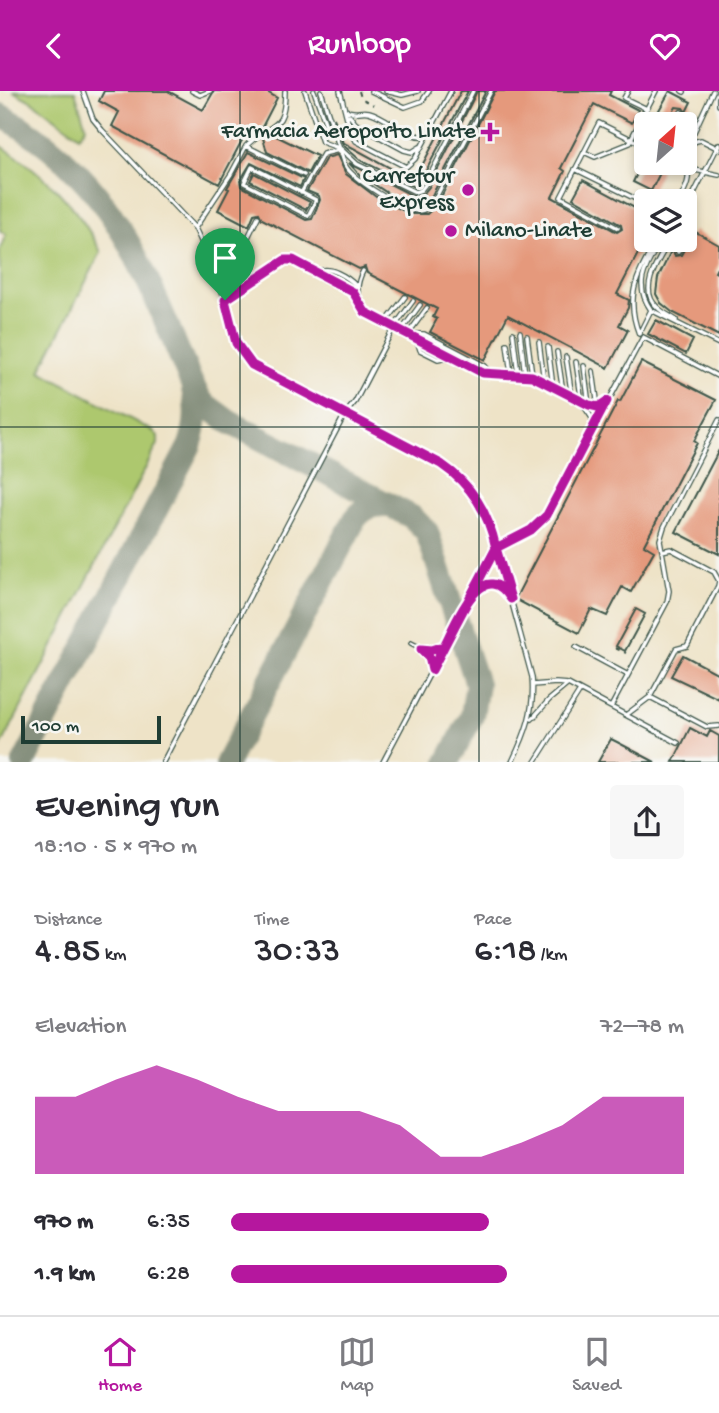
<!DOCTYPE html>
<meta charset="utf-8">
<style>
:root{--surface:#fff;--page:#f7f7f7;--text:#2b2b33;--muted:#7c7c81;--line:#e1e1e2;--accent:#b5179e}
body{margin:0;font-family:"Gochi Hand",sans-serif;background:var(--page);color:var(--text);height:100vh;display:flex;flex-direction:column;font-size:26px;white-space:nowrap}
*{box-sizing:border-box;margin:0}
p{font-size:23px;color:var(--muted)}
.icon{flex:none;width:38px;height:38px;fill:none;stroke:currentColor;stroke-width:2;stroke-linecap:round;stroke-linejoin:round}
.map{position:relative;height:671px;overflow:hidden}
.panel{display:flex;flex-direction:column;background:var(--surface);flex:1}
.panel>*{flex:none}
.needle{width:46px;rotate:27deg}
.tools{position:absolute;left:634px;top:21px;display:grid;gap:14px}
.tools a{display:grid;place-items:center;width:63px;height:63px;border-radius:7px;background:var(--surface);box-shadow:0 4px 10px #0003;font-size:35px}
.scale{position:absolute;left:21px;bottom:18px;width:140px;box-sizing:border-box;padding-left:7px;border:4px solid #1f3d34;border-top:0;font-size:19px;line-height:24px;white-space:nowrap;color:#1f3d34;-webkit-text-stroke:5px #f6f6f2;paint-order:stroke}
.pin{position:absolute;display:grid;place-items:center;width:60px;height:60px;color:#fff;margin:-72px -30px;border-radius:50% 50% 50% 0;rotate:-45deg;box-shadow:0 0 7px #0007}
.pin .icon{rotate:45deg}
.round{display:grid;place-items:center;flex:none;width:74px;height:74px;border-radius:7px;background:var(--page)}
.overview{display:flex;align-items:center;justify-content:space-between;height:119px;padding:0 35px}
h1{font-size:38px;font-weight:600;line-height:52px}
.figures{display:grid;grid-template-columns:repeat(3,1fr);gap:10px;height:119px;padding:7px 35px}
.figures div{display:grid;align-content:center}
.figures b{font-size:35px;font-weight:600}
.figures small{font-size:19px;font-weight:400}
.figures p{font-size:19px}
.chart{height:196px;padding:14px 35px}
.chart p{display:flex;justify-content:space-between}
.chart svg{width:100%;height:126px;margin-top:7px;fill:var(--accent);opacity:.7}
ul{padding:0 35px;list-style:none;font-size:23px}
li{display:grid;grid-template-columns:112px 84px 1fr;align-items:center;height:52px}
li i{height:18px;border-radius:9px;background:var(--accent)}
header{display:flex;justify-content:space-between;align-items:center;height:91px;padding:0 35px;background:var(--accent);color:#fff;font-size:32px;font-weight:600}
.menu{display:flex;justify-content:space-around;align-items:center;height:98px;border-top:2px solid var(--line);background:var(--surface);font-size:19px;color:var(--muted)}
.menu a{display:grid;justify-items:center;gap:4px}
.menu .selected{color:var(--accent)}
.map>svg:first-child{display:block}
</style>
<header><svg class="icon" aria-label="back" viewBox="0 0 24 24"><path d="M15 5l-7 7 7 7"/></svg>Runloop<svg class="icon" aria-label="heart" viewBox="0 0 24 24"><path d="M12 20l-8-8c-3-5 5-10 8-4 3-6 11-1 8 4z"/></svg></header>
<div class="map">
<svg width="719" height="671" viewBox="0 0 719 671">
<rect width="100%" height="100%" fill="#f6f6f2"/>
<filter id="ink" filterUnits="userSpaceOnUse"><feTurbulence type="fractalNoise" baseFrequency=".0143" numOctaves="2"/><feDisplacementMap in="SourceGraphic" scale="14" xChannelSelector="R" yChannelSelector="G"/><feConvolveMatrix kernelMatrix="1 2 1 2 8 2 1 2 1" color-interpolation-filters="sRGB"/></filter>
<filter id="wash" filterUnits="userSpaceOnUse"><feTurbulence type="fractalNoise" baseFrequency=".00686" numOctaves="4" result="noise"/><feDisplacementMap in="SourceGraphic" scale="28" xChannelSelector="R" yChannelSelector="G"/><feGaussianBlur stdDeviation="1.57" result="paint"/><feColorMatrix in="noise" values="0 0 0 0 0 0 0 0 0 0 0 0 0 0 0 0 0 1.4 0 .05"/><feComposite in="paint" operator="in"/></filter>
<g filter="url(#wash)">
<rect width="100%" height="100%" fill="#eee3c7"/>
<path fill="#adc86e" stroke="#668251" stroke-width="2" d="M13 0H75L86 36 79 45 33 11Z
M0 54C44 82 78 115 101 161L40 280 153 340 158 345V353L0 657V158L6 143 0 140 2 68Z"/>
<g fill="none" stroke-linecap="round" stroke-linejoin="round">
<path stroke="#86907e" stroke-width="24" d="M0 24C115 85 144 181 192 293L202 311 229 331 412 426 427 441 477 593 472 625 448 671
M24 671 190 354C197 333 197 319 193 298
M227 671 355 428C365 415 377 412 393 416"/>
</g>
<g id="blocks">
<path fill="#e5997c" d="M104 0H168L203 19 214 0H265L277 7 261 38 255 42 248 38 219 93 112 35 119 21 99 10Z
M461 0H468L418 95 415 96 360 69 343 54 334 27 344 52 414 90Z
M477 0H486L429 110 424 114H413L392 105 360 84 349 72 413 105 423 103 429 96Z
M495 0H611L609 4 638 19 632 32 594 13 561 77 565 80 552 106 617 141 622 138 621 134 573 107 583 89 646 123V147L617 203 629 209 628 217 619 234 628 239 608 277 508 224 485 269 430 241 437 228 433 226 437 218 367 182 365 176 359 178 262 128 259 122 254 123 249 135 218 119 229 98 227 97 248 61 304 88 300 96 251 72 240 90 241 95 306 129 312 128 320 109 319 105 307 100 326 67 337 64 346 83 376 106 410 123H427L437 114Z
M670 0 691 11 686 21 683 17 676 16 666 33H651Z
M270 42 317 65 308 82 267 61 263 47Z
M643 70 661 80 651 100 633 91Z
M254 82 310 111 306 119 250 90Z
M694 140 719 154V173L715 181 719 183V245L672 221 661 212 656 203 658 187 672 158 675 165 681 164Z
M656 229 693 249 686 263 648 243Z
M641 271 716 309 694 350 697 352 644 454 654 460 631 501 622 496 607 525 591 518 579 542 515 508 618 310 620 311Z
M719 359V463L676 441Z
M636 518 645 523 625 560 616 555Z
M683 564 719 583V608L671 585Z
M690 637 707 646 710 640 719 645V671H673Z
M611 648 617 651 655 671H598Z"/>
</g>
</g>
<g filter="url(#ink)">
<use href="#blocks" fill-opacity="0" stroke="#3e564a" stroke-width="2"/>
<g fill="none" stroke-linecap="round" stroke-linejoin="round">
<defs>
<path id="lane" d="M83 0 93 28 102 39 195 137 231 83 246 55 304 84
M192 0 200 4 210 0
M305 0 322 51 341 58 357 73 415 101 421 99 425 94 473 0
M314 0 329 43 321 46
M321 0 345 74C352 88 403 120 419 120 425 120 429 117 433 112L491 0
M340 0 349 35 356 50 406 76 415 68 451 0
M371 0 405 16 422 10 429 0
M386 0 402 4 418 0
M628 0 624 7 647 18
M682 0 684 1
M719 7V14
M346 19C355 24 360 19 369 21 389 26 405 48 427 45
M349 24 356 33 404 59 412 61 420 56
M674 33 681 21
M688 54 713 0
M246 55C270 30 285 43 285 0
M646 55 631 48 656 0
M584 61 595 66 630 52 631 48 599 32 561 106 618 137
M680 72 695 79 719 84
M252 76 316 109 308 125 244 92Z
M575 78 646 113
M301 102 323 63 339 59
M679 110C682 104 687 96 688 88 690 74 678 52 701 49L719 58
M684 122 719 53
M195 137C206 161 217 184 225 209 233 232 234 255 252 274L441 373C464 388 478 407 490 431L532 586C535 619 526 642 512 671
M684 148 690 136 692 110
M661 149C647 174 632 192 651 219L719 253
M670 149C660 167 637 198 657 216 662 221 670 225 676 229
M678 161 684 149
M363 180C355 195 357 205 365 221L450 265
M318 181C329 174 348 186 356 195
M219 194 226 191 258 126
M226 209 288 169 344 195 358 207
M651 219 639 243C624 204 638 184 657 149
M386 231 405 206
M401 240 420 214
M520 241 525 284
M513 242 518 283
M408 243H424L485 275 491 282 532 285 582 312
M408 243 427 217
M527 245 532 284
M643 246 719 286
M417 249 420 259 438 268 450 265 483 282H491
M539 251 544 291
M507 253 511 283
M548 256 553 296
M557 261 563 301
M566 266 572 306
M576 271 582 312
M584 275 589 314
M593 280 598 316
M593 336 592 327 582 312 598 316 605 312
M662 460 660 449 664 436 719 329
M473 503C484 491 496 490 507 502
M411 552 421 557
M576 556 628 584
M432 577 429 566 421 557 432 559 442 556
M533 594 556 592 568 593 678 652
M611 616 667 511 669 500 662 460 671 458 714 481 719 490 718 495 687 555 676 558 650 606
M626 624 650 606 707 636 719 635
M532 628 549 609 567 594
M163 671 345 323 355 311 394 236 413 210
M383 671 496 457 531 439 547 424 643 246
M535 671 580 600"/>
</defs>
<use href="#lane" stroke="#3e564a" stroke-width="6"/>
<path stroke="#3e564a" stroke-width="2" stroke-dasharray="5 5" stroke-linecap="butt" d="M359 0 361 7 374 14
M615 557 626 562"/>
<use href="#lane" stroke="#fff" stroke-width="3.5"/>
</g>
</g>
<g fill="none" stroke-linecap="round" stroke-linejoin="round" filter="url(#ink)">
<defs>
<path id="route" d="M225 209 236 252 252 274 441 373C472 394 488 421 496 457 475 497 453 538 432 579L429 566 421 558 432 559 444 555C455 534 482 462 511 508L496 457 531 439 547 424 607 310 598 316 589 314 532 285 483 282 365 221 353 201 293 169H285L225 209"/>
</defs>
<use href="#route" stroke="#fff" stroke-width="14"/>
<use href="#route" stroke="#b5179e" stroke-width="9"/>
</g>
<path fill="none" stroke="#1f3d34" stroke-width="2" stroke-opacity="0.55" d="M240 0V671M479 0V671M0 336H719"/>
<g fill="#b5179e" stroke="#f6f6f2" stroke-width="2.5">
<path d="M486.5 30.5h7v7h7v7h-7v7h-7v-7h-7v-7h7z"/>
<circle cx="468" cy="99" r="7"/>
<circle cx="451" cy="140" r="7"/>
</g>
<g text-anchor="middle" dominant-baseline="central" stroke-width="6" stroke-linejoin="round" paint-order="stroke">
<g font-size="23" fill="#1f3d34" stroke="#f6f6f2" text-anchor="end">
<text x="476" y="41">Farmacia Aeroporto Linate</text>
<text x="454" y="86">Carrefour<tspan x="454" dy="26">Express</tspan></text>
<text x="465" y="140" text-anchor="start">Milano-Linate</text>
</g>
</g>
</svg>
<div class="tools">
<a><svg class="needle" viewBox="-14 -14 28 28"><path d="M0-13l5 13h-10z" fill="#e53935"/><path d="M0 13l5-13h-10z" fill="#7c7c81"/></svg></a>
<a><svg class="icon" aria-label="layers" viewBox="0 0 24 24"><path d="M12 4l9 5-9 5-9-5zM3 14l9 5 9-5"/></svg></a>
</div>
<div class="scale">100 m</div>
<div class="pin" style="left:225px;top:209px;background:#1e9e55"><svg class="icon" aria-label="arrive" viewBox="0 0 24 24"><path d="M6 21V4h12l-3 4 3 4H6"/></svg></div>
</div>
<section class="panel">
<div class="overview"><div><h1>Evening run</h1><p>18:10 · 5 × 970 m</p></div><a class="round"><svg class="icon" aria-label="share" viewBox="0 0 24 24"><path d="M12 15V3M7 8l5-5 5 5M5 13v7h14v-7"/></svg></a></div>
<div class="figures">
<div><p>Distance</p><b>4.85<small> km</small></b></div>
<div><p>Time</p><b>30:33</b></div>
<div><p>Pace</p><b>6:18<small> /km</small></b></div>
</div>
<div class="chart"><p><span>Elevation</span>72–78 m</p>
<svg viewBox="0 0 160 44" preserveAspectRatio="none"><path d="M0 44V17L10 17L20 11L30 6L40 11L50 17L60 22L70 22L80 22L90 27L100 38L110 38L120 33L130 27L140 17L150 17L160 17V44z"/></svg>
</div>
<ul>
<li><b>970 m</b>6:35<i style="width:57%"></i></li>
<li><b>1.9 km</b>6:28<i style="width:61%"></i></li>
</ul>
</section>
<nav class="menu">
<a class="selected"><svg class="icon" aria-label="home" viewBox="0 0 24 24"><path d="M3 11l9-7 9 7M6 9v11h12V9"/></svg>Home</a>
<a><svg class="icon" aria-label="map" viewBox="0 0 24 24"><path d="M3 6l6-2 6 2 6-2v14l-6 2-6-2-6 2zM9 4v14M15 6v14"/></svg>Map</a>
<a><svg class="icon" aria-label="saved" viewBox="0 0 24 24"><path d="M7 4h10v16l-5-4-5 4z"/></svg>Saved</a>
</nav>
